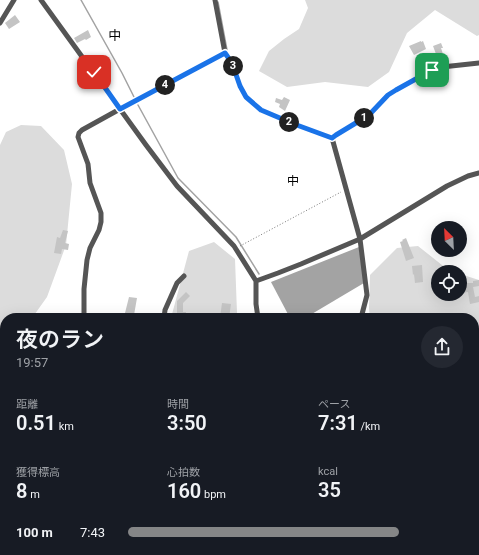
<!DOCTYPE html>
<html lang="ja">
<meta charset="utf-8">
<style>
:root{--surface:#171b24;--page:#242831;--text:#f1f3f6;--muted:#9ea1a6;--accent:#858687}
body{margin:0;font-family:Roboto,"Noto Sans JP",sans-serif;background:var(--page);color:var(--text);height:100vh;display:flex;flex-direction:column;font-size:15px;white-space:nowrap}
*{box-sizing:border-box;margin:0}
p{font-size:13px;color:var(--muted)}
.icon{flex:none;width:22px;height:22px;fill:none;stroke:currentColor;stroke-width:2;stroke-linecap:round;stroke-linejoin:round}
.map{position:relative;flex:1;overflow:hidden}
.drawer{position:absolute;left:0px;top:313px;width:479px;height:242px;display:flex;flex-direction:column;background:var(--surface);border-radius:16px 16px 0 0;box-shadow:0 4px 16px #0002}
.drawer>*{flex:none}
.needle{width:26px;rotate:336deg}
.controls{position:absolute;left:431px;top:221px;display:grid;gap:8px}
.controls a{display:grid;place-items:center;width:36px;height:36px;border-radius:50%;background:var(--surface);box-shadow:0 4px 16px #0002;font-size:20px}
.pin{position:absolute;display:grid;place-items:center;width:34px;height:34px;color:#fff;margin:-17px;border-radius:8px;box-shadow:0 2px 6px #0006}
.km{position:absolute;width:20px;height:20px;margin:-10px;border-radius:50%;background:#222;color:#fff;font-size:11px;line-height:20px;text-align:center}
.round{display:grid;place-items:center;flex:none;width:42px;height:42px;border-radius:21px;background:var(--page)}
.overview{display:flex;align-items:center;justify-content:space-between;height:68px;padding:0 16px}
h1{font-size:22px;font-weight:600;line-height:30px}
.metrics{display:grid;grid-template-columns:repeat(3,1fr);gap:6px;height:68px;padding:4px 16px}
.metrics div{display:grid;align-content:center}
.metrics b{font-size:20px;font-weight:600}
.metrics small{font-size:11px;font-weight:400}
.metrics p{font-size:11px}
ul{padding:0 16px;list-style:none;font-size:13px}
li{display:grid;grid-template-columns:64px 48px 1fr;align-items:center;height:30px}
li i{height:10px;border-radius:5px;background:var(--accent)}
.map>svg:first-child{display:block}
</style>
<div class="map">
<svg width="479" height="555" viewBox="0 0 479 555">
<rect width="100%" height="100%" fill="#fff"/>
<path fill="#dcdcdc" d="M305 0H479V35L477 36 435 10 407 33 389 72 368 87 325 82 287 87 259 71 269 51 284 39 299 29 308 8Z
M21 125 41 126 64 150 72 184 66 245 47 297 32 318H5V550H34L36 555H0V145L6 132Z
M214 242 235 259 237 313 233 318H171L189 251Z
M418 246 447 269 455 272H438V294H460V274L479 280V401L474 406V318H370L369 308 370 275 397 248Z
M474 478 479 481V555H428L427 550H474Z
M103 550H213L212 552 215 555H134L130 552 102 551Z"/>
<path fill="#a3a3a3" d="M359 247 364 283 305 318H290L271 282Z"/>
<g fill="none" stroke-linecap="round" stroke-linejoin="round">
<path stroke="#a3a3a3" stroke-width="1.5" d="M81 0 122 73 134 97
M218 2 227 50
M138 105 178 178 236 237 259 274"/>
</g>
<path fill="#c4c4c4" d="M15 15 20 22 9 29 5 23Z
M88 30 91 37 86 40 85 39 77 43 74 38Z
M421 41V42L423 41 426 49 414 55 409 46Z
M441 43 443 48H441L444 57 436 60 435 55 436 54 433 46Z
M284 97 290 100 285 111 279 107 280 104 275 102 276 98 282 100Z
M63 230 68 231 65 243 69 244 68 250 62 249 61 254 54 253 57 237 60 238Z
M406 238 414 258 406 261 400 242 403 241 402 240Z
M422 265 423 282 415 283 414 274 413 275 412 266Z
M479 280V286L473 287 475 297 479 296V302L470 304 468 292 461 293 460 287 467 285V283H473V281Z
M186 292 190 296 183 303V312H186L185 318H177V301Z
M129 297 137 298 134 315 125 313Z
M222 303 231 304 229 318H220Z"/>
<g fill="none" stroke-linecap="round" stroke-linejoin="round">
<path stroke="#777" stroke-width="1" stroke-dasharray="1 2" stroke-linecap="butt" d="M125 106 220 56
M240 246 341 192"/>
<path stroke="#555" stroke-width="5" d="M41 0 146 145 177 186 234 246 256 281V304L258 318
M215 0 225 53 232 63 240 86 246 97 261 110 295 124 332 138
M0 23 14 0
M332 138 360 239 367 295 361 318
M332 138 336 135 369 115 388 95 432 70 442 67 479 63
M256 281 278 273 301 264 360 239 447 186 468 176 479 173
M84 318V289L87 260 90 248 99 230 101 222V213L90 183 88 164 78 137 79 133 82 130 120 109
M164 318 165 310 177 283 184 276
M474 427 479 429
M58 550 59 555
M354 550 355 555
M250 555 252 550
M325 555 327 550"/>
</g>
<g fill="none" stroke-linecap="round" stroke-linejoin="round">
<defs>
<path id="route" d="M94 72 120 109 225 53 232 63 240 86 246 97 261 110 294 124 332 138 336 135 369 115 388 95 396 90 432 70"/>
</defs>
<use href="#route" stroke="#fff" stroke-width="8"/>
<use href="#route" stroke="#1a73e8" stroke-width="5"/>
</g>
<g text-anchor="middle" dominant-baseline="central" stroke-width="3" stroke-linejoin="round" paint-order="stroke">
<g font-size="12" fill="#000" stroke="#fff">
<text x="293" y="181">中</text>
</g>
<g font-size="13" fill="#000" stroke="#fff">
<text x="115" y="35">中</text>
</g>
</g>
</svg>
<div class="controls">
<a><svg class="needle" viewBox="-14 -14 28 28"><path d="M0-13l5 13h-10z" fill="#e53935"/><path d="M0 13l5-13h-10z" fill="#9ea1a6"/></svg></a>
<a><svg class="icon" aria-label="locate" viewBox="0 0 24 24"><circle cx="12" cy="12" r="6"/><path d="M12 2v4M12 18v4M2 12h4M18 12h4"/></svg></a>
</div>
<div class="pin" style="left:432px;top:70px;background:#1e9e55"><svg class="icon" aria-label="arrive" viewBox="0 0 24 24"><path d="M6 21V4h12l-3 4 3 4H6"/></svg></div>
<div class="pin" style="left:94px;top:72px;background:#d93025"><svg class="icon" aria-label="check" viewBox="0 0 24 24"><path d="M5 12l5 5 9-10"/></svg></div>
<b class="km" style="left:364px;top:118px">1</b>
<b class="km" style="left:289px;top:122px">2</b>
<b class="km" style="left:233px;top:66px">3</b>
<b class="km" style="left:165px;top:85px">4</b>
<section class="drawer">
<div class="overview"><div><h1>夜のラン</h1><p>19:57</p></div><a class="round"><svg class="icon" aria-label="share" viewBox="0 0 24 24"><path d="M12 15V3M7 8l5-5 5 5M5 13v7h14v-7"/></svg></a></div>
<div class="metrics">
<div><p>距離</p><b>0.51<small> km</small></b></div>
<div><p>時間</p><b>3:50</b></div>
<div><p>ペース</p><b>7:31<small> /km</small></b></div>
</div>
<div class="metrics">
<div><p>獲得標高</p><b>8<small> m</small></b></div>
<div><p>心拍数</p><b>160<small> bpm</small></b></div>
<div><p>kcal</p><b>35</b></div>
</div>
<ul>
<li><b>100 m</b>7:43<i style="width:81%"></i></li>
</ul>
</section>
</div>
